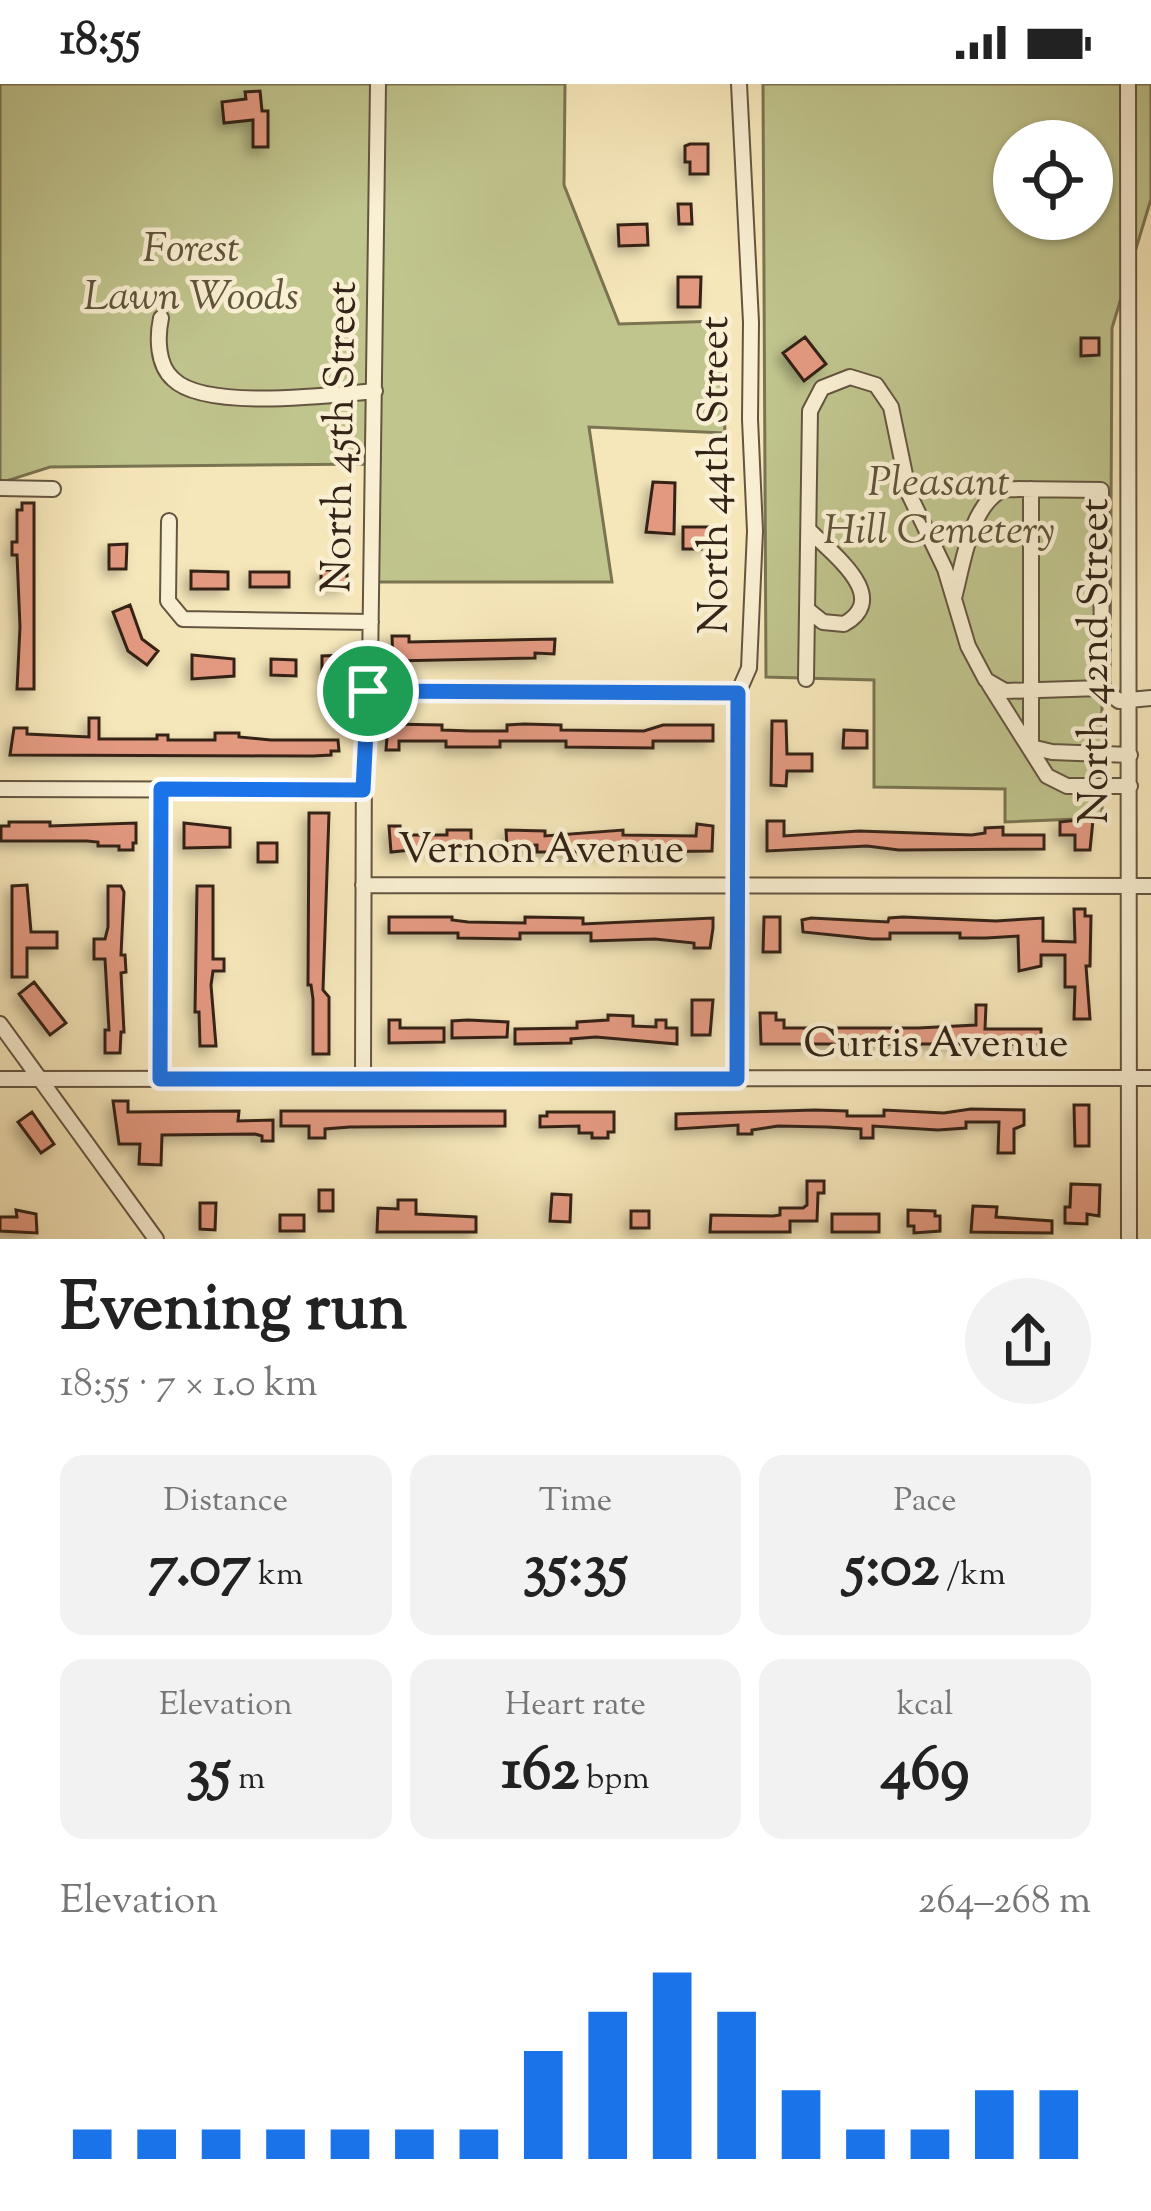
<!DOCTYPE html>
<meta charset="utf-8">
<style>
:root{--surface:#fff;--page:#f2f2f2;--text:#222;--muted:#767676;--accent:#1a73e8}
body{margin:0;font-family:"Sorts Mill Goudy",serif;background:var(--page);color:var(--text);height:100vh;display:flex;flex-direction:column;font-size:45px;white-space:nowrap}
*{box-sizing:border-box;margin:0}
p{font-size:39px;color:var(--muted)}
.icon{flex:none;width:66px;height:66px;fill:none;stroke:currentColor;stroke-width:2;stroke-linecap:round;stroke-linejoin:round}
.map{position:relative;height:1155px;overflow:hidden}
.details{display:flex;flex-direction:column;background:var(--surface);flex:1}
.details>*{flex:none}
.fabs{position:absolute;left:993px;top:36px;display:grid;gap:24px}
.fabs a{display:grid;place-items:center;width:120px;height:120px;border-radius:50%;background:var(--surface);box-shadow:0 3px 9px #0004;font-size:60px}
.pin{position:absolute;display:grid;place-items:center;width:102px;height:102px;color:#fff;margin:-51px;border:6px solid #fff;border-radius:50%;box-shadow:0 3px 12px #0007}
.round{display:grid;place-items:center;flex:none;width:126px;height:126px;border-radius:63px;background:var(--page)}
.headline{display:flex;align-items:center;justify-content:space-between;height:204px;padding:0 60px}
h1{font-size:66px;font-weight:800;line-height:90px}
.figures{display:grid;grid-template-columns:repeat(3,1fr);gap:18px;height:204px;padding:12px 60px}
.figures div{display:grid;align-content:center;border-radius:24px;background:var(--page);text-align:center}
.figures b{font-size:60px;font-weight:800}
.figures small{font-size:33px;font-weight:400}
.figures p{font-size:33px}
.chart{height:336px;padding:24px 60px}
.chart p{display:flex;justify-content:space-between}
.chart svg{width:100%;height:216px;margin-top:12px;stroke:var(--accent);stroke-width:6}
.status{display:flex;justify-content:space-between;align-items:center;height:84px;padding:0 60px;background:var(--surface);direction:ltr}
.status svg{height:33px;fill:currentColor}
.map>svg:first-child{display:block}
</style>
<div class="status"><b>18:55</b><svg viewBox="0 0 49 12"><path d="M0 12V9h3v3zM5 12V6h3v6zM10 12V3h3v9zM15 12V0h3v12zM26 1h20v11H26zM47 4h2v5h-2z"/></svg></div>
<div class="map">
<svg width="1151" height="1155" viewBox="0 0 1151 1155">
<defs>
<filter id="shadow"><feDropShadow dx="-5.5" dy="5.5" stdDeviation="6" flood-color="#0004"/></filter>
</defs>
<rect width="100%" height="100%" fill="#f6e7ba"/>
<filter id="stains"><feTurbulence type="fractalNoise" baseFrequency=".00167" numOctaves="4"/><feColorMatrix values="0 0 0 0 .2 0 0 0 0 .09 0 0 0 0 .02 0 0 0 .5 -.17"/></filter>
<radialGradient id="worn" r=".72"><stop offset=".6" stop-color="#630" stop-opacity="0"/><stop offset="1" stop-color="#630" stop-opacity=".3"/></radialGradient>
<path fill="#c0c48d" stroke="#7a7452" stroke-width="3" fill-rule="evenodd" d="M0 0H565L564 101 619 240 721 237 725 349 589 343 612 498H371L373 380 50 383 0 399Z
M763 0H1151V115L1112 244 1110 619H1102V734L1005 738V705L874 703V596L766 593ZM1014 57H1092V135H1014Z"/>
<path fill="#e29980" stroke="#342417" stroke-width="3" filter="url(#shadow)" d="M260 7 262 27H268V63H253V36L224 39 222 18 246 15 245 8Z
M690 60H708V90H690V78H685V62Z
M678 120H691L692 140H679Z
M647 140 648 161 619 162 618 141Z
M678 193H701L700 223H678Z
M805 253 826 280 804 297 783 269Z
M1081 254H1099V271L1081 272Z
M653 398 675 399 674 450 646 448Z
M22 419H34V605H17L20 543 17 471H12V458H17V426H22Z
M683 443H711V459H701V465H683Z
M127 460 126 485H109V461Z
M321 486H347V502L321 505Z
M191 487 228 488V505H191Z
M250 488H289V503H250Z
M130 521 142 555 158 567 147 581 128 567 113 528Z
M392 552H409V558L555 555 554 570 535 569V574L393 577Z
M192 571 234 575V592L192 595Z
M346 571 347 587 322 588V572Z
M271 575 296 576V592L271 591Z
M89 634H99V655H157V651H168V656H215V649H239V653L271 656H338L339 667H331V671L313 672 10 671 14 644H27V650L89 653Z
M772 637H786L787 670H812V687H787L786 702 771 701Z
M388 640 442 641V646L471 647H507V641L524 640 561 641V646L644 647 663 641H713V657H653V664L566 663V657H500V663H446V657H399V666H386Z
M844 646 867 647V664H843Z
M309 729H329L323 906 329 913V970H313V915L311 901H308Z
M1078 736H1093L1090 766H1075V751H1060V738Z
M767 737H784V752L859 747 972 751 985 749V744L1003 743V751H1044V765L899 766 867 762 767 767Z
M9 738H50V742L136 739V759H133V766H119V762H98V758L87 757H1V742H9Z
M184 739 230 744V763L184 764Z
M697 740 713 742 712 767 628 768V763H605V768H537V761L507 762 506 746 545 747V752L623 746V751L696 752Z
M389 742H400V749L412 751H447V746H471V760L391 768Z
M258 759H277V778H258Z
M27 801 31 848H57V864H27V893H12V802Z
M108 802H121L124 808 121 871H125L126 888 121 889 124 948H121L120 969H105V946H109L105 875H94V855H105L108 843Z
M197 802H213V875H224V887H213L211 901 216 962H200L199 928H195Z
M1074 825H1085V832H1091L1090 882H1086L1090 935H1074L1075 903H1065V871H1041V882L1019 887 1018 852 986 854H960V849H890V855H872L803 848 802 836 811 834 888 838 889 834 903 833 996 837 1043 834V857L1075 858Z
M389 833H452V836L468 838 525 839V833L583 834V840L713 834V844L710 864H694V859L655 855 591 857V849H520V855L458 854V849H389Z
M764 833H780V868H763Z
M34 898 66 939 50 951 19 910Z
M692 916H713L710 951H692Z
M976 921H986L985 945H1041V960H761L760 929H776V936H784V944H918L976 941Z
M608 931 633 932V942L656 943V936H666V944H677V960L596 953 571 955V959L515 960V945L577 944V938L608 936Z
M389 936H400V944H444V958L389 959Z
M468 936 508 938 507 953 452 954V937Z
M113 1017H128V1028L239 1027 238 1037 273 1036V1057H262V1052L255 1050 162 1051 161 1081 139 1080 140 1060H119Z
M1074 1021H1089V1062H1075Z
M971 1025 1024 1026V1041L1014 1045V1069H998L999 1038H966V1044L938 1046 873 1042V1054H861V1045L827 1043 778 1042 752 1046V1050H738V1041L676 1045V1030L815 1026 847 1027V1032H884V1026L944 1029Z
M281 1027H505V1042L350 1043 325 1045V1054H309V1042H281Z
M32 1028 54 1060 41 1069 18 1038Z
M547 1028H614V1048H608V1054H592V1049H579V1042L540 1043V1032H547Z
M807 1097H824V1109H818L817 1137H790V1148H710L711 1131 773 1132 780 1131V1124H803L807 1121Z
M1071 1100 1100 1101 1099 1132 1087 1130V1140L1065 1139V1123H1070Z
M319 1106H333V1127H319Z
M552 1110 571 1111 570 1138 550 1137Z
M398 1116H416V1130L476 1133V1148H377L378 1124 398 1125Z
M200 1119H216L215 1146 200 1145Z
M973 1122 997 1123 996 1133 1052 1137V1149L971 1148Z
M16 1126 36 1130 37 1149 0 1147V1133H17Z
M908 1126 935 1127V1132H940V1147L914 1149V1142H908Z
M631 1127H649V1144H631Z
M832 1130H879V1148H832Z
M280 1131H304V1147H280Z"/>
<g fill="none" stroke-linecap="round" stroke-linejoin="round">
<defs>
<path id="minor" d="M1128 0 1129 1155
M161 234C157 253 157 281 173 295 205 327 330 311 375 307
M0 404 53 405
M1031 405V663
M169 437 168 517 183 535 371 538
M954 514C963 481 970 420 1004 405L1101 406 1102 604
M808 526 823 538 844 540C892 513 832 470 809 446
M806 595 810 327 822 304 850 293 876 301 891 323 909 410 945 485 968 562 986 596 1005 607 1102 604 1119 617 1151 614
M989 600 1047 692 1067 702H1130
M368 607 738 609
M1031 663 1052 668 1130 671
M0 705 363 706
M363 801 1151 802
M0 940 156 1155
M0 995 1151 994
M160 995 161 705
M363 995 364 643 370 584 378 0
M737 995 738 609 749 584 755 447 750 335 751 238 739 0"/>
</defs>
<use href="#minor" stroke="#645540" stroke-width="18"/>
<use href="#minor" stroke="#f9efd2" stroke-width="14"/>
</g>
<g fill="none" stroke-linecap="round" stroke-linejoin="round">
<defs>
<path id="route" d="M368 607 738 609 737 995H160L161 705 363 706Z"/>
</defs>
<use href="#route" stroke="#fff" stroke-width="24"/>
<use href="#route" stroke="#1a73e8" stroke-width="15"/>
</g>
<g text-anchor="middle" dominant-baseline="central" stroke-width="9" stroke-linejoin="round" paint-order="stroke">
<g font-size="42" font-style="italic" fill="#5e543a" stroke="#f9efd2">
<text x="191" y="167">Forest<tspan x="191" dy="48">Lawn Woods</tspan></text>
<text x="939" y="401">Pleasant<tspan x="939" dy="48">Hill Cemetery</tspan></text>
</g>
<g font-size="42" fill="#342417" stroke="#f9efd2">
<text transform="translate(342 353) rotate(-89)">North 45th Street</text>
<text transform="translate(717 391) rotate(-90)">North 44th Street</text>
<text transform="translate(1097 577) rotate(-90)">North 42nd Street</text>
<text x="541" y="768">Vernon Avenue</text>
<text x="936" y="962">Curtis Avenue</text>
</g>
</g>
<rect width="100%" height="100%" filter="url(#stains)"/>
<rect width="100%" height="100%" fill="url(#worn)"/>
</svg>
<div class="fabs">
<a><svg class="icon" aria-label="locate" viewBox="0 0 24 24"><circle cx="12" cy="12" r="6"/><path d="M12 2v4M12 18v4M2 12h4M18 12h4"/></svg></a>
</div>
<div class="pin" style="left:368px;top:607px;background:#1e9e55"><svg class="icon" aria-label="arrive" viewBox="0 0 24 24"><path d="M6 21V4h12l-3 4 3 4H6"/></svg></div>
</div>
<section class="details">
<div class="headline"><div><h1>Evening run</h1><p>18:55 · 7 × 1.0 km</p></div><a class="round"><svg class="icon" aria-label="share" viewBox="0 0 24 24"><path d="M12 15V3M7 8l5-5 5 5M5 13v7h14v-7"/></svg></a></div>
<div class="figures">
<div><p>Distance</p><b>7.07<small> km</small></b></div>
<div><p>Time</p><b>35:35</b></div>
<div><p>Pace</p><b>5:02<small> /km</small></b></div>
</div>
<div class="figures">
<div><p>Elevation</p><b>35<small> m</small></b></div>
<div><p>Heart rate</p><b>162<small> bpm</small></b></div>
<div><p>kcal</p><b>469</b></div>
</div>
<div class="chart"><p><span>Elevation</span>264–268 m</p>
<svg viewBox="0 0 160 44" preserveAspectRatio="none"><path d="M5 44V38M15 44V38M25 44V38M35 44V38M45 44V38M55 44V38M65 44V38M75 44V22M85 44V14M95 44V6M105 44V14M115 44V30M125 44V38M135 44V38M145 44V30M155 44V30"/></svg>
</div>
</section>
